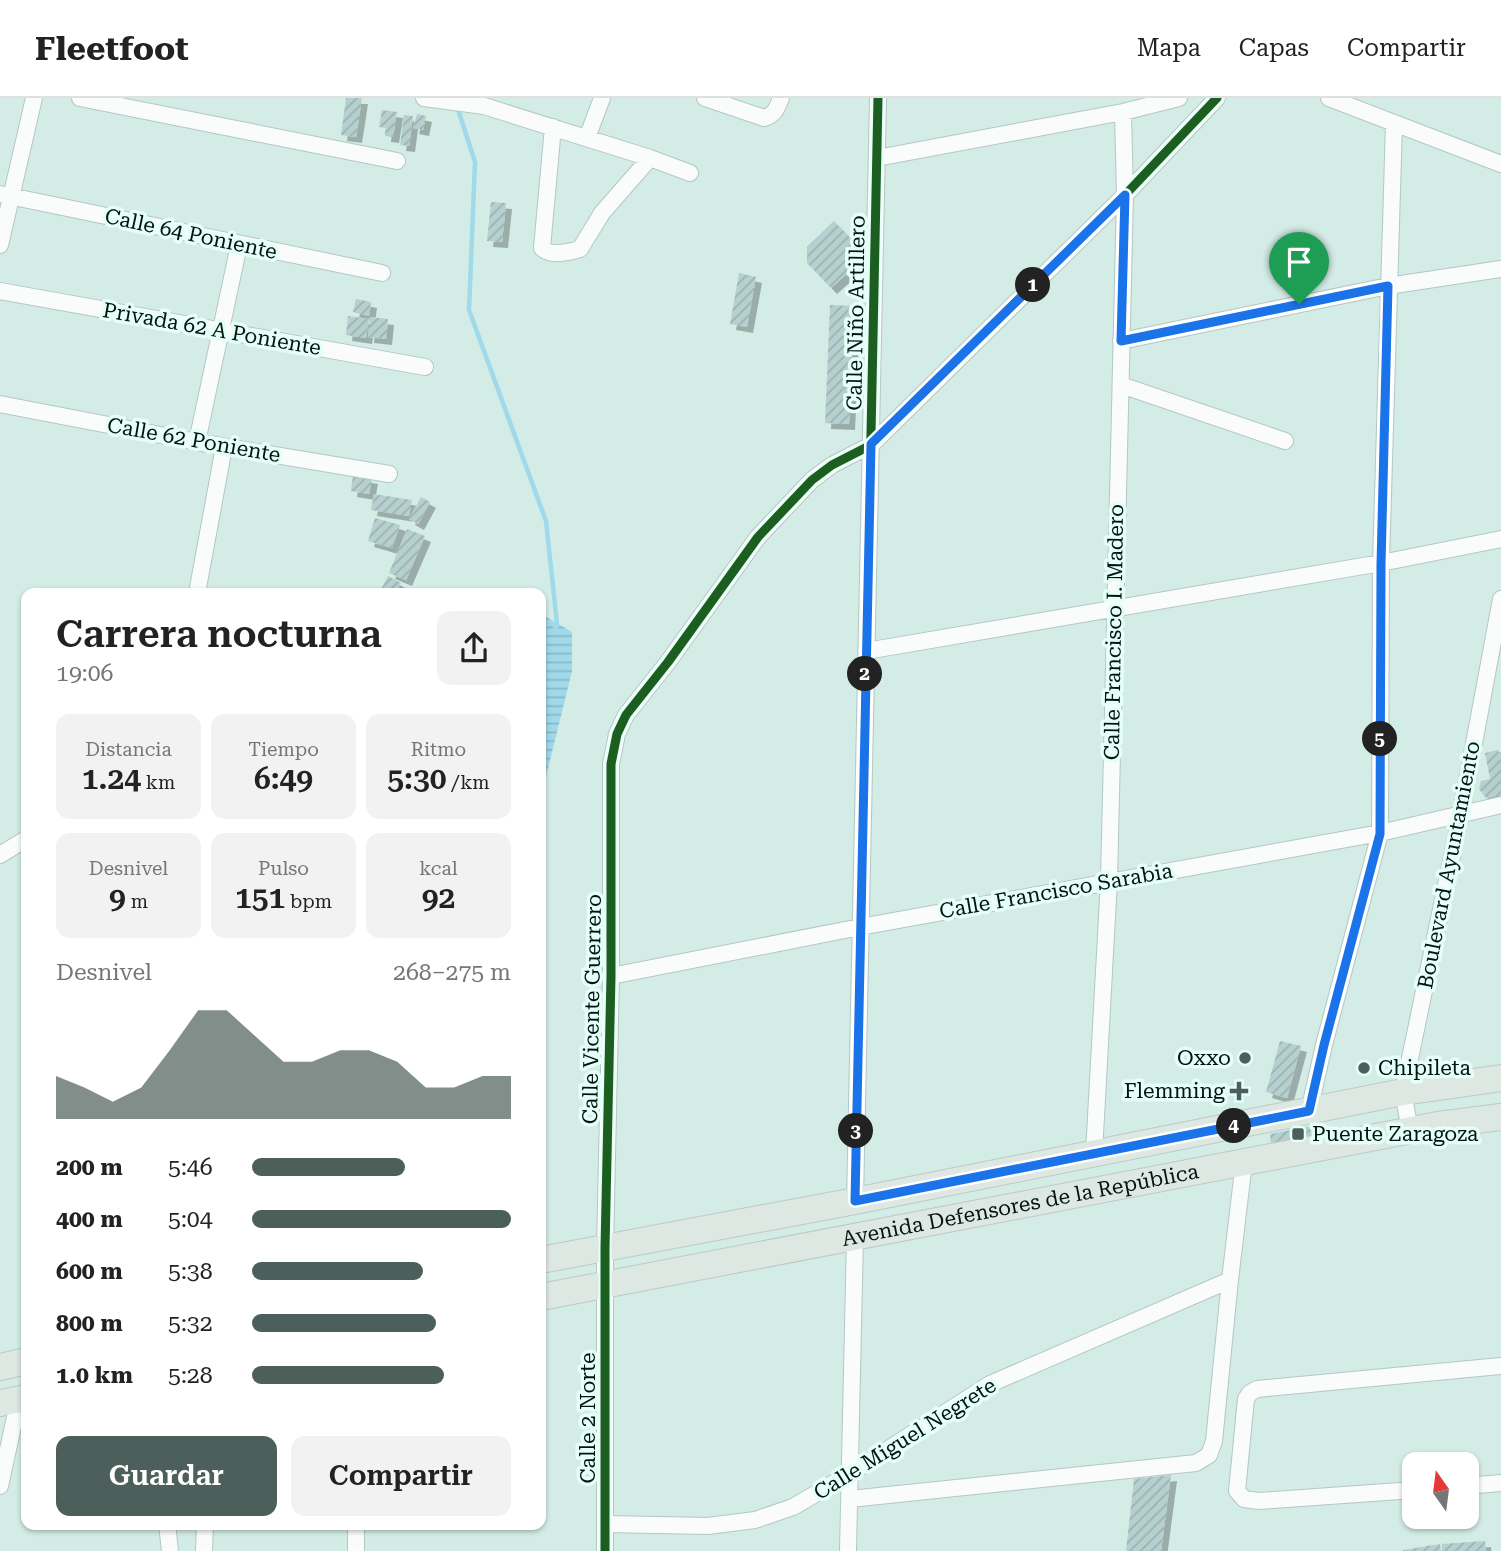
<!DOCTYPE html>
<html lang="es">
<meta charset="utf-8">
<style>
:root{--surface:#fff;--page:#f2f2f2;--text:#222;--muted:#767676;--line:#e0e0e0;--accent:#4c5f5a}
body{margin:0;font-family:"Roboto Serif",serif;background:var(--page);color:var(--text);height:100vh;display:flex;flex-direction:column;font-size:26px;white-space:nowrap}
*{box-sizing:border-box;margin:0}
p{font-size:23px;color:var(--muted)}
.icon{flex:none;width:38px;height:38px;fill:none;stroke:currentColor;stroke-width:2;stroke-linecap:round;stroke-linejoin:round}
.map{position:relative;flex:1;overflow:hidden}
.sheet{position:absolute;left:21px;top:490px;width:525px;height:942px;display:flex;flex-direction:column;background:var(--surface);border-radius:14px;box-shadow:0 2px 5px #0004}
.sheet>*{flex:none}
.needle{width:46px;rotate:346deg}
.tools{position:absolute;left:1402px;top:1354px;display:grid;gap:14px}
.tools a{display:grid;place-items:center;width:77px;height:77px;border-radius:14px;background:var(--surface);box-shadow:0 2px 5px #0004;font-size:35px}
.pin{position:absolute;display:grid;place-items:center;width:60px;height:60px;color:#fff;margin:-72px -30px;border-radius:50% 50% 50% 0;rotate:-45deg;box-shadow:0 0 7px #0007}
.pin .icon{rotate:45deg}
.km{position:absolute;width:35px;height:35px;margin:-18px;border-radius:50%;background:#222;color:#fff;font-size:19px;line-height:35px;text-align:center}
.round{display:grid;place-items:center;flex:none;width:74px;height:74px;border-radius:14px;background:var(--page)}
.head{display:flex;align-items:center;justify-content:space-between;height:119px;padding:0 35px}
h1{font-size:38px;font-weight:600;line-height:52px}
.stats{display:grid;grid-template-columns:repeat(3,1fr);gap:10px;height:119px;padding:7px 35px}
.stats div{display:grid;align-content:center;border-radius:14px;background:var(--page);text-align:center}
.stats b{font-size:30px;font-weight:600}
.stats small{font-size:19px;font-weight:400}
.stats p{font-size:19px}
.chart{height:196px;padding:14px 35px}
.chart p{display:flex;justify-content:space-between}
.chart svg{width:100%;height:126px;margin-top:7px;fill:var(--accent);opacity:.7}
.primary-button{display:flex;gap:14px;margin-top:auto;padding:14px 35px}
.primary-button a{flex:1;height:80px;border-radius:14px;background:var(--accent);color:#fff;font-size:28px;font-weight:600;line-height:80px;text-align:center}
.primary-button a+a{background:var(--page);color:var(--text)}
ul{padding:0 35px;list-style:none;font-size:23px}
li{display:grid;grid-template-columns:112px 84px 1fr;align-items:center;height:52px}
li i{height:18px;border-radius:9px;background:var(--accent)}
header{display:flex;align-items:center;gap:42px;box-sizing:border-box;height:98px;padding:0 35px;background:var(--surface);border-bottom:2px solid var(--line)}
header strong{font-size:33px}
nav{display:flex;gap:38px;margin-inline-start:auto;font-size:24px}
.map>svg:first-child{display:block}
</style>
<header>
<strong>Fleetfoot</strong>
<nav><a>Mapa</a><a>Capas</a><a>Compartir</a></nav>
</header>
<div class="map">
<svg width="1501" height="1453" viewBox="0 0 1501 1453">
<defs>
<pattern id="water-rules" width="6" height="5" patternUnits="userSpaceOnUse" patternTransform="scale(1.75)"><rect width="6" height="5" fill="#a0d9ea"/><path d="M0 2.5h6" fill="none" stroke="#88b9c8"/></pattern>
<pattern id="building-hatch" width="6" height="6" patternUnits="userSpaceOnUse" patternTransform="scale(1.75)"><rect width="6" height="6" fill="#b6d0cf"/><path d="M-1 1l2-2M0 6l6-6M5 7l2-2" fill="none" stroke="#9bb2b1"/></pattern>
<filter id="shadow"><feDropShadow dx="6" dy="6" stdDeviation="0" flood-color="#0004"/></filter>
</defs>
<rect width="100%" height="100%" fill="#d4ece6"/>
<path fill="url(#water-rules)" d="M541 516 572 534V573L541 699Z"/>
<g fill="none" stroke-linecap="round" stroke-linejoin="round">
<path stroke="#a0d9ea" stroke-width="4.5" d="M457 8 475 64 469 212 546 423 557 526 555 531"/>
</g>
<path fill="url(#building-hatch)" filter="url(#shadow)" d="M346 0H362L356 39 341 37Z
M382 12 397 14 393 39 385 38 386 30 379 29Z
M417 16 426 18 423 32 413 30Z
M404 17 413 18 409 48 400 47Z
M491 104 506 105 502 144 487 143Z
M834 123 852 142 851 172 831 190 807 165V149Z
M739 175 756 179 747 229 730 226Z
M356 201 371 204 369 218 353 214Z
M830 207 855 208 849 326 825 325Z
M348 218 369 221 366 240 346 237Z
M370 219 388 221 386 241 368 239Z
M353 377 372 380 369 396 351 393Z
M374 396 412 402 409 418 371 412Z
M421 399 430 404 418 426 409 421Z
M375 420 400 427 392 450 368 443Z
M407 431 425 438 406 482 389 475Z
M388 478 401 485 395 495H379Z
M1498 652 1499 654H1501V697L1486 700 1479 691 1481 683 1490 681 1485 655Z
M1280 943 1301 948 1287 1000 1266 994Z
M1322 1026 1324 1034 1271 1045 1270 1036Z
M1171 1377 1161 1453H1126L1134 1381Z
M1485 1443 1486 1453H1442V1446Z
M1440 1446 1441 1453H1403V1452Z"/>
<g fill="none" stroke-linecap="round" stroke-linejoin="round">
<defs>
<path id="minor" d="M80 0 397 63
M424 0 484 8 650 60 690 75
M705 0 764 20C775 17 777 10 781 0
M1329 0 1501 66
M553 29 542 150C550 159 569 154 580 151L602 115 650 60
M587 40 602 0
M877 60 1123 14 1179 0
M0 96 382 175
M0 147 34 0
M0 193 425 269
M1121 243 1388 188 1501 171
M1121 287 1285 343
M0 306 197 344 389 376
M197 344 239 147
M197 495 224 349
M866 553 1381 465 1501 441
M0 757 26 741
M611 878 860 829 1380 735 1501 707
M1309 1013 1324 947 1380 735 1381 465 1394 25
M1410 1032 1403 994 1461 715 1501 501
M1094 1055 1109 783 1125 97 1123 14
M855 1103 878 0
M0 1388 19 1301
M1466 1388 1501 1385
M1414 1392 1259 1403 1244 1401 1237 1393 1246 1301 1250 1295 1257 1291 1501 1268
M850 1401 1196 1365 1209 1357 1214 1343 1230 1182 1244 1064
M167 1426 170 1453
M605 1426 708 1428 755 1422 793 1409 848 1377 990 1286 1230 1182
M204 1453 205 1426
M356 1453V1426
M605 1453V1150L611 878V666L617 636 626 617 668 564 758 439 812 382 832 367 871 347 1125 97 1217 0
M848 1453 855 1139"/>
<g id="primary">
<path d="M541 1162 855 1103 1403 994 1501 980"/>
<path id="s1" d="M541 1199 1438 1027 1501 1019"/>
<path d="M0 1269 26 1263"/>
<path d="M0 1305 26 1300"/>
</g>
</defs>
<use href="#minor" stroke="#b4c7c3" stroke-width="18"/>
<use href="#primary" stroke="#bdc9c6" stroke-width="28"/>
<use href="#minor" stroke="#f9fcfb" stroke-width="16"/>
<use href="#primary" stroke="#dee8e3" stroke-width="26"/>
<defs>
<path id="cycleway" d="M855 1103 878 0
M605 1453V1150L611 878V666L617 636 626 617 668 564 758 439 812 382 832 367 871 347 1125 97 1217 0"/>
</defs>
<use href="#cycleway" stroke="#e4fff8" stroke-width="13"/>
<use href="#cycleway" stroke="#1b5e20" stroke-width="9"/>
</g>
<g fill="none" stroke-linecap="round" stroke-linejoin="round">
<defs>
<path id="route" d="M1125 97 1121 243 1388 188 1381 466 1380 736 1324 947 1309 1013 855 1103 871 346Z"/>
</defs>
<use href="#route" stroke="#fff" stroke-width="14"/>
<use href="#route" stroke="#1a73e8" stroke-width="9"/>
</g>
<g fill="#4c5f5a" stroke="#e4fff8" stroke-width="2.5">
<circle cx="1245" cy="960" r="7"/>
<circle cx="1364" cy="970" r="7"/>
<path d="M1235.5 982.5h7v7h7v7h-7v7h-7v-7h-7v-7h7z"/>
<rect x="1291" y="1029" width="14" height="14" rx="3.5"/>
</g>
<g text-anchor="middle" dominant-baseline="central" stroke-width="7" stroke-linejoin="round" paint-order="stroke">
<g font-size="21" fill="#03130f" stroke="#e4fff8">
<text transform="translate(191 136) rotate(12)">Calle 64 Poniente</text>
<text transform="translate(856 215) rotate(-89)">Calle Niño Artillero</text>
<text transform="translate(212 231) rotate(10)">Privada 62 A Poniente</text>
<text transform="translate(194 342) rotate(10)">Calle 62 Poniente</text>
<text transform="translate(1114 534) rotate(-89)">Calle Francisco I. Madero</text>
<text transform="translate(1449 767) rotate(-79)">Boulevard Ayuntamiento</text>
<text transform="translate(1056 793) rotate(-10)">Calle Francisco Sarabia</text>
<text transform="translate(592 911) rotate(-89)">Calle Vicente Guerrero</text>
<text stroke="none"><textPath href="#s1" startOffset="488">Avenida Defensores de la República</textPath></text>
<text transform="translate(588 1320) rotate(-90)">Calle 2 Norte</text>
<text transform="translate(905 1341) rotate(-32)">Calle Miguel Negrete</text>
</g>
<g font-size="21" fill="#03130f" stroke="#e4fff8" text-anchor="end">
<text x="1231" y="960">Oxxo</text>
<text x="1378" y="970" text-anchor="start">Chipileta</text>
<text x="1225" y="993">Flemming</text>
<text x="1312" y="1036" text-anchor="start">Puente Zaragoza</text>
</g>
</g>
</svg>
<div class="tools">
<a><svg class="needle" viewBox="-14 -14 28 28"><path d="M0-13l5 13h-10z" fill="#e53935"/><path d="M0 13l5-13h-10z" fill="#767676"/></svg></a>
</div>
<div class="pin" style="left:1299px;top:206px;background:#1e9e55"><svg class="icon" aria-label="arrive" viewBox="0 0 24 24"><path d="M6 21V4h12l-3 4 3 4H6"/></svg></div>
<b class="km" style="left:1033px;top:187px">1</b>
<b class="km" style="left:865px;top:576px">2</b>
<b class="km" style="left:856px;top:1033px">3</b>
<b class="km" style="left:1234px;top:1028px">4</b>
<b class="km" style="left:1380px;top:641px">5</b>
<section class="sheet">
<div class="head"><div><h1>Carrera nocturna</h1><p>19:06</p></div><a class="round"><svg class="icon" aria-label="share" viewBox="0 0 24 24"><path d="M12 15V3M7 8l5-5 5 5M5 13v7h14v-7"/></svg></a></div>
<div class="stats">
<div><p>Distancia</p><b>1.24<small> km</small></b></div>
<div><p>Tiempo</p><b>6:49</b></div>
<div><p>Ritmo</p><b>5:30<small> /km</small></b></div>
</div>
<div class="stats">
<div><p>Desnivel</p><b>9<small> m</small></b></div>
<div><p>Pulso</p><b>151<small> bpm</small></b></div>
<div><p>kcal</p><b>92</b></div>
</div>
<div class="chart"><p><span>Desnivel</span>268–275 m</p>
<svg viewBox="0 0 160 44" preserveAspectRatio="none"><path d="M0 44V29L10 33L20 38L30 33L40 20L50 6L60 6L70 15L80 24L90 24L100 20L110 20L120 24L130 33L140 33L150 29L160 29V44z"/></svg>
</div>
<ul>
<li><b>200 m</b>5:46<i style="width:59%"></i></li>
<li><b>400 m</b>5:04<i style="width:100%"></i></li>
<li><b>600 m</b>5:38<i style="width:66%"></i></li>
<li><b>800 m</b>5:32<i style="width:71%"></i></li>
<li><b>1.0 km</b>5:28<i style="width:74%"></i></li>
</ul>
<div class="primary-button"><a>Guardar</a><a>Compartir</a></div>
</section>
</div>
